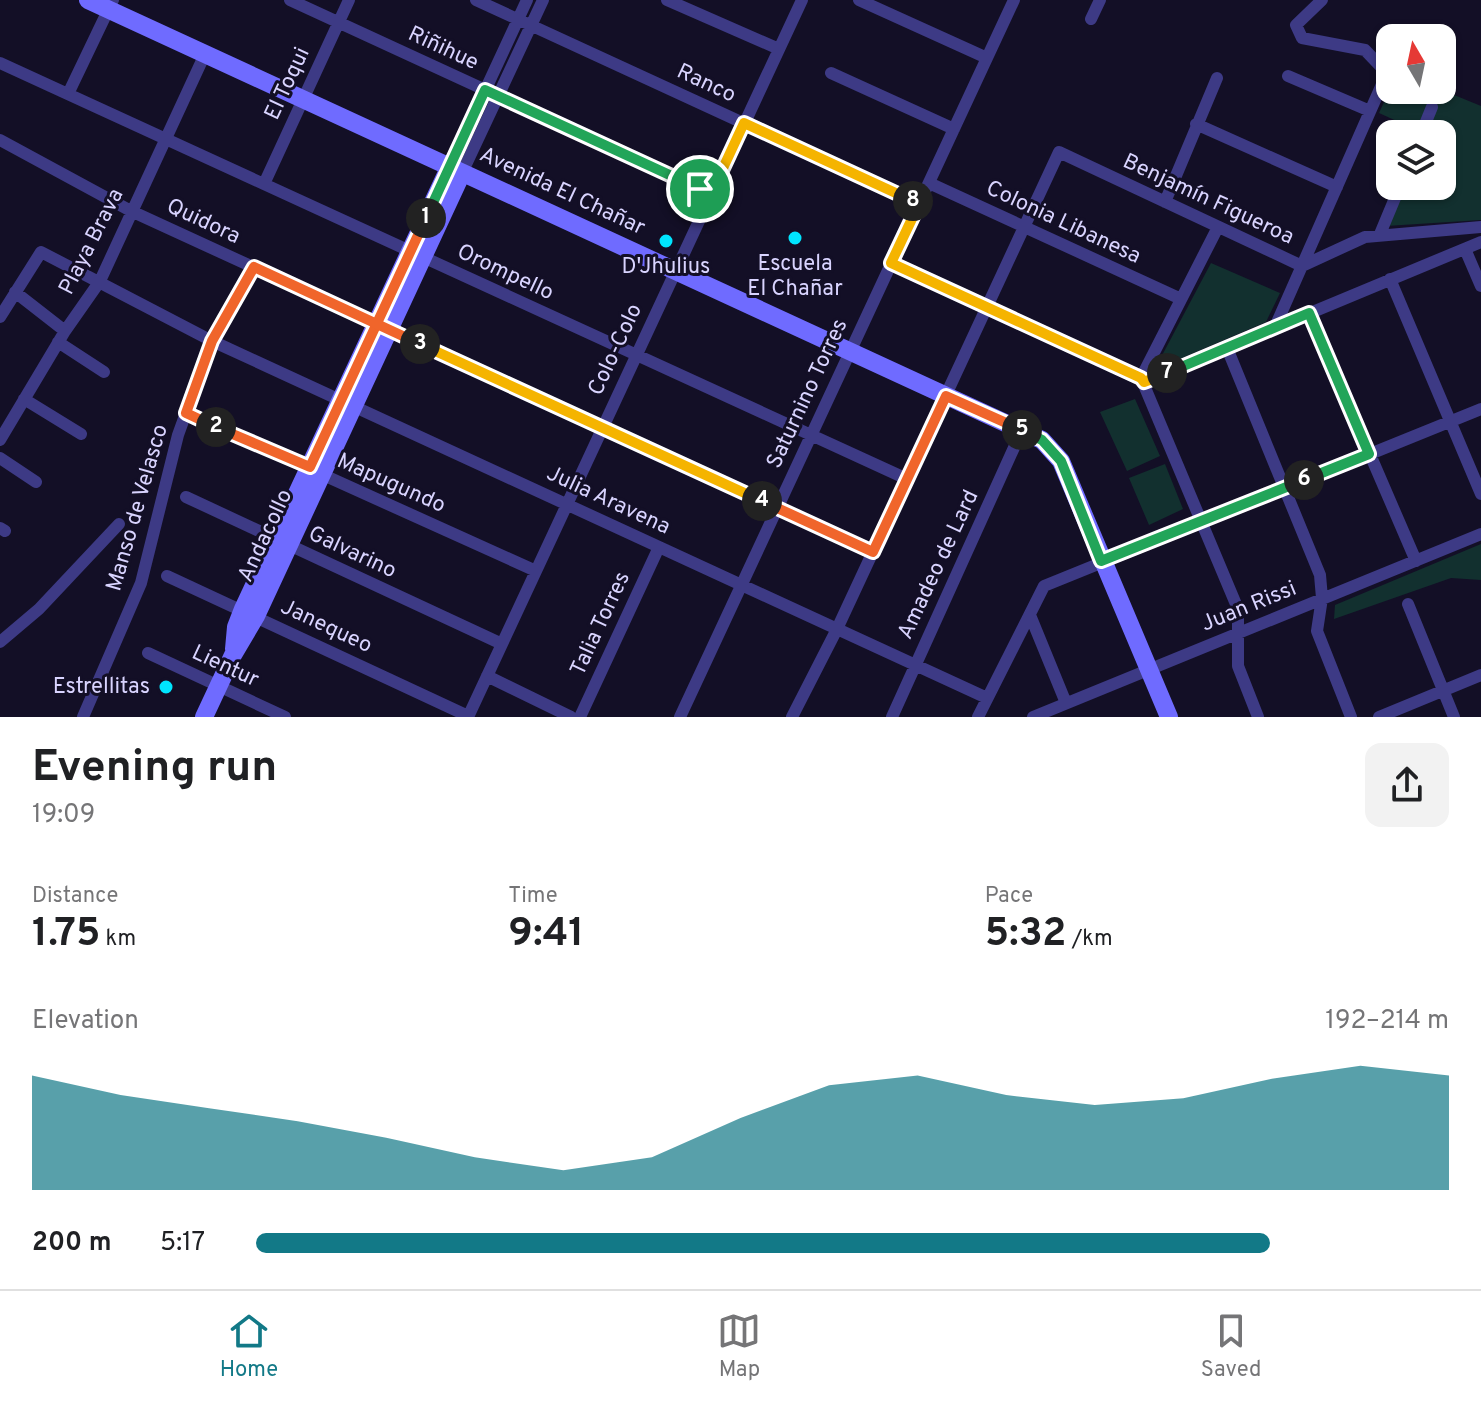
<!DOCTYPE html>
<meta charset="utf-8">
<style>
:root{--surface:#fff;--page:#f2f2f2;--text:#202124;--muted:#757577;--line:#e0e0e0;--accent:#127987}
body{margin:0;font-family:Overpass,sans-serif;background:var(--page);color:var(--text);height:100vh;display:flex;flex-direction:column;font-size:30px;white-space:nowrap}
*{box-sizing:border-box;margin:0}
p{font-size:26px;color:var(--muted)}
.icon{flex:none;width:44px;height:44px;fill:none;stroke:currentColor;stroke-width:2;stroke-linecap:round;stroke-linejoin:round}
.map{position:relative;height:717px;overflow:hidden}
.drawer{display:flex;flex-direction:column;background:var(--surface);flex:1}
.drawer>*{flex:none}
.needle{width:52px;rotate:351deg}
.buttons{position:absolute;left:1376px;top:24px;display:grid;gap:16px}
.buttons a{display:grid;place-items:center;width:80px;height:80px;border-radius:16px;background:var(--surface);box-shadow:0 2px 6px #0004;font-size:40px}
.pin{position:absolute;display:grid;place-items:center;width:68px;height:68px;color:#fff;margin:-34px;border:4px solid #fff;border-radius:50%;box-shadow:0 2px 8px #0007}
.km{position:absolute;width:40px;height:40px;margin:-20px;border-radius:50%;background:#222;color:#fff;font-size:22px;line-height:40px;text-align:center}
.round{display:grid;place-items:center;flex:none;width:84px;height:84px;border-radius:16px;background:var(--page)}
.headline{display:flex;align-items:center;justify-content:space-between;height:136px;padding:0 32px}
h1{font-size:44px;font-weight:700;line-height:60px}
.stats{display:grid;grid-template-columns:repeat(3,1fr);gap:12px;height:136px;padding:8px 32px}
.stats div{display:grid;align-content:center}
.stats b{font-size:40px;font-weight:700}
.stats small{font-size:22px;font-weight:400}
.stats p{font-size:22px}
.chart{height:224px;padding:16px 32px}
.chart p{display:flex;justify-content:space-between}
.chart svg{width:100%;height:144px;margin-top:8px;fill:var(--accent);opacity:.7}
ul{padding:0 32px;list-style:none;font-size:26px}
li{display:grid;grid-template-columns:128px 96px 1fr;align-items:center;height:60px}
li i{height:20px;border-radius:10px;background:var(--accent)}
.tabs{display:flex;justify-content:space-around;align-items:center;height:112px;border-top:2px solid var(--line);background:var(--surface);font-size:22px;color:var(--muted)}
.tabs a{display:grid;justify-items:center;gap:4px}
.tabs .current{color:var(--accent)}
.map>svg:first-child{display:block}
</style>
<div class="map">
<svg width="1481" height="717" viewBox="0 0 1481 717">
<rect width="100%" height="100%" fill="#130f26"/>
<path fill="#12302f" d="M1390 89 1442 90 1481 106V220L1386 226 1403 186H1442V134H1425L1379 113Z
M1211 263 1280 293 1266 322 1163 366 1158 363Z
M1135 399 1160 456 1127 471 1100 412Z
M1165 464 1183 509 1149 525 1129 478Z
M1481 544V580L1451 578 1334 619 1335 605Z"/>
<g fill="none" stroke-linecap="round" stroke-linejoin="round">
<path stroke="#3d3a85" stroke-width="12" d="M290 0 711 194
M476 0 919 204
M667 0 779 49
M859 0 987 58
M1091 19 1100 0
M0 63 907 479
M831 73 954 129
M1288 76 1370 111
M68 94 113 0
M1196 124 1337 187
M1421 134 1432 107
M0 140 131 211 873 552
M450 166 527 0
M462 173 543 0
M929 183 1181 299
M264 184 349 0
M1165 202 1217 78
M1218 227 1141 378 1238 609V666L1258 717
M1380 234 1400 186
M1465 249 1481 286
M891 263 1141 378
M1390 279 1481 494
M15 292 65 331
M1309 313 1416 561
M0 317 41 252 212 341 987 698
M1275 327 1387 73 1365 50 1302 38 1296 25 1322 0
M58 342 104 372
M1227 348 1320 575 1322 598 1317 631 1351 717
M1144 382 1481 242
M24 399 81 434
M186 413 536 571
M0 440 65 331 100 281 205 54
M0 458 36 482
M186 497 502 644
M0 528 5 531
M167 576 468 716
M1408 604 1454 717
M1030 615 1066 703
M0 642 39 609 119 524
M148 653 285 717
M487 676 571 717
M83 717 141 583 178 435 212 341 254 267
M468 717 802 0
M580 717 659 547
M680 717 1014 0
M792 717 837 629 1059 152 1302 266 1365 237 1481 227
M892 717 1022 430
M978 717 1044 586 1481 409
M1033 717 1481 534
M1379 717 1481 675"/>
<path stroke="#6f6bff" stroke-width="18" d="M88 0 1042 440 1061 461 1169 717
M234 649 236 627 243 609 450 166
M204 717 233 655 256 616 462 173"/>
</g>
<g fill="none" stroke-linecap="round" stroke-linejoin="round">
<defs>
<path id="split-1" d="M426 218 485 90 700 189"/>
<path id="split-2" d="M216 427 310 467 426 218"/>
<path id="split-3" d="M216 427 186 413 212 341 254 267 420 344"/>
<path id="split-4" d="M420 344 762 501"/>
<path id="split-5" d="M762 501 873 552 946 396 1022 430"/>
<path id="split-6" d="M1022 430 1042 440 1061 461 1101 561 1304 480"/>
<path id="split-7" d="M1167 373 1309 313 1369 454 1304 480"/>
<path id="split-8" d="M913 201 919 204 891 263 1141 378 1144 382 1167 373"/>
<path id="split-9" d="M700 189 711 194 744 123 913 201"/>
</defs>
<use href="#split-1" stroke="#fff" stroke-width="16"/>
<use href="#split-2" stroke="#fff" stroke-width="16"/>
<use href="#split-3" stroke="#fff" stroke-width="16"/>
<use href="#split-4" stroke="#fff" stroke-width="16"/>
<use href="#split-5" stroke="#fff" stroke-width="16"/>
<use href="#split-6" stroke="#fff" stroke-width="16"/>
<use href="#split-7" stroke="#fff" stroke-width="16"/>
<use href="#split-8" stroke="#fff" stroke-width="16"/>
<use href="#split-9" stroke="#fff" stroke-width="16"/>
<use href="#split-1" stroke="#22a559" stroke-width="10"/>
<use href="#split-2" stroke="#f0652b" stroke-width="10"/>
<use href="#split-3" stroke="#f0652b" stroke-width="10"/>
<use href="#split-4" stroke="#f5b400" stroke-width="10"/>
<use href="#split-5" stroke="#f0652b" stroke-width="10"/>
<use href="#split-6" stroke="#22a559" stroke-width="10"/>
<use href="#split-7" stroke="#22a559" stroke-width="10"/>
<use href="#split-8" stroke="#f5b400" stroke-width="10"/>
<use href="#split-9" stroke="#f5b400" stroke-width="10"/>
</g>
<g fill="#00e5ff" stroke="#130f26" stroke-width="3">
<circle cx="795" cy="238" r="8"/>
<circle cx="666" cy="241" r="8"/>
<circle cx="166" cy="687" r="8"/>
</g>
<g text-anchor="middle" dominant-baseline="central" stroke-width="6" stroke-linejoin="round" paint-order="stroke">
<g font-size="22" fill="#d9d4ff" stroke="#130f26">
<text transform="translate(443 49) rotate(25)">Riñihue</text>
<text transform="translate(288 84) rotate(-65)">El Toqui</text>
<text transform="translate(706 84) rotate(25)">Ranco</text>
<text transform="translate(562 192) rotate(25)">Avenida El Chañar</text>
<text transform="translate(1208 200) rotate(25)">Benjamín Figueroa</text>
<text transform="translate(203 222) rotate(25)">Quidora</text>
<text transform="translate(1063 223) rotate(25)">Colonia Libanesa</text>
<text transform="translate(92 242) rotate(-63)">Playa Brava</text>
<text transform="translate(505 273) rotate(25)">Orompello</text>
<text transform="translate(616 350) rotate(-65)">Colo-Colo</text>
<text transform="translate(808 394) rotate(-65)">Saturnino Torres</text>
<text transform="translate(391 484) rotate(24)">Mapugundo</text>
<text transform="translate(608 501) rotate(25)">Julia Aravena</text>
<text transform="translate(138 508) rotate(-74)">Manso de Velasco</text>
<text transform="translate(266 536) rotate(-65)">Andacollo</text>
<text transform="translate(352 553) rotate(25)">Galvarino</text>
<text transform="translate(939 565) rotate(-65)">Amadeo de Lard</text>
<text transform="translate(1249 607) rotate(-22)">Juan Rissi</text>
<text transform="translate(601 624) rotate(-65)">Talia Torres</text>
<text transform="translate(326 627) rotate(25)">Janequeo</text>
<text transform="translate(225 667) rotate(25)">Lientur</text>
</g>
<g font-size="22" fill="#d9d4ff" stroke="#130f26">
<text x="795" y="264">Escuela<tspan x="795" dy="25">El Chañar</tspan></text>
<text x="666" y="267">D'Jhulius</text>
<text x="150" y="687" text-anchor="end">Estrellitas</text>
</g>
</g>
</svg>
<div class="buttons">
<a><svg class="needle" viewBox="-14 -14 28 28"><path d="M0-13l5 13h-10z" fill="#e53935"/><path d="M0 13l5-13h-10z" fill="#757577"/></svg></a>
<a><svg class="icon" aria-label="layers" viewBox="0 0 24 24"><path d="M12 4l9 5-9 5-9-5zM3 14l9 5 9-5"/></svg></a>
</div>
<div class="pin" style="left:700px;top:189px;background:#1e9e55"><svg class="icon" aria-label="arrive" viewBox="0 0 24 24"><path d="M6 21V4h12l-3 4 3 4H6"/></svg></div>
<b class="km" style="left:426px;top:218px">1</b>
<b class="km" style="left:216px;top:427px">2</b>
<b class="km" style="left:420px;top:344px">3</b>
<b class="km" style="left:762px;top:501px">4</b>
<b class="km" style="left:1022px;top:430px">5</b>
<b class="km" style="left:1304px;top:480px">6</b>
<b class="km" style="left:1167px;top:373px">7</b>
<b class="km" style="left:913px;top:201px">8</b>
</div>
<section class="drawer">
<div class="headline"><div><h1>Evening run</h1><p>19:09</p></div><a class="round"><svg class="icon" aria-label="share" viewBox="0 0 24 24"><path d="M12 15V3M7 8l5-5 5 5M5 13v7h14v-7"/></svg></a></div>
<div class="stats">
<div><p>Distance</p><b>1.75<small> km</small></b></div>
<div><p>Time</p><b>9:41</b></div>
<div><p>Pace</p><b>5:32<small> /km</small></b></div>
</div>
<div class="chart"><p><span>Elevation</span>192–214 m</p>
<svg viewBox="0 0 160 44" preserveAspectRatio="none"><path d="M0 44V9L10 15L20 19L30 23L40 28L50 34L60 38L70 34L80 22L90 12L100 9L110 15L120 18L130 16L140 10L150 6L160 9V44z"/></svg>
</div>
<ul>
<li><b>200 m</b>5:17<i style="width:85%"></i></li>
</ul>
</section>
<nav class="tabs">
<a class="current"><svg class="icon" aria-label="home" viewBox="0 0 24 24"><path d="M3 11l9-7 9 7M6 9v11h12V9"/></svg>Home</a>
<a><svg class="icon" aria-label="map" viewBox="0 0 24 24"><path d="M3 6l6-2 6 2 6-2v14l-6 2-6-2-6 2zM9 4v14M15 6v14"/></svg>Map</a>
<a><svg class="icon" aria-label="saved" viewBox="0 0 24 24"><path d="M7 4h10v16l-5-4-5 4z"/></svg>Saved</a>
</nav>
